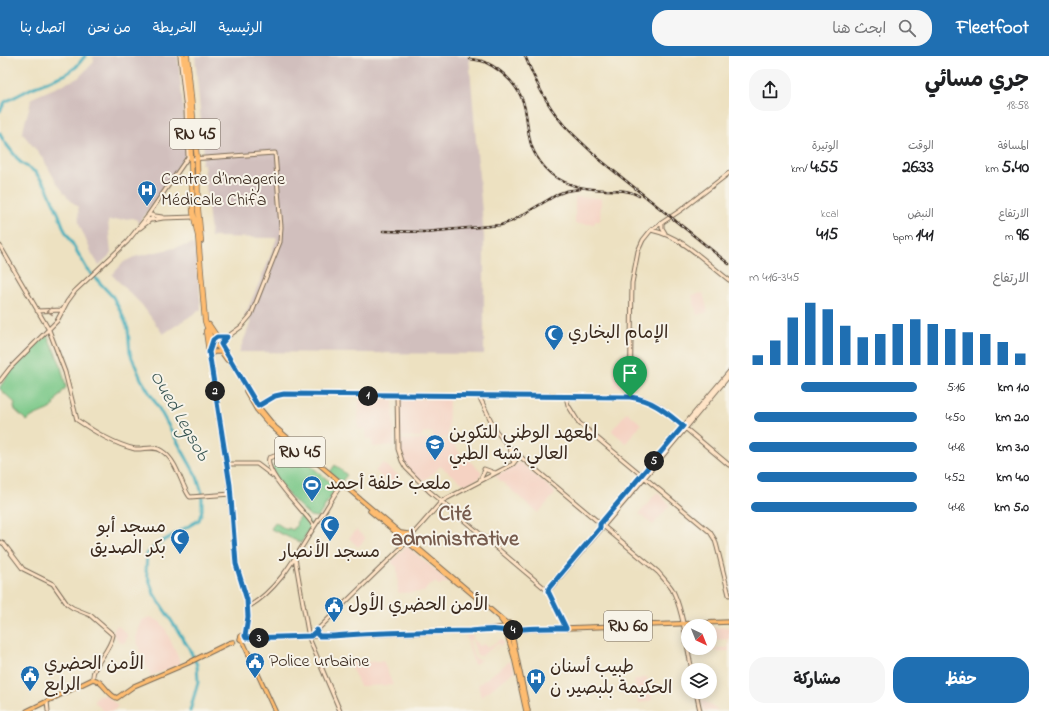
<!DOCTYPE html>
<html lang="ar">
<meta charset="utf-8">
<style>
:root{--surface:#fff;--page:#f6f6f6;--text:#202124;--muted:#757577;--accent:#1f6fb2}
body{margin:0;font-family:"Indie Flower","Playpen Sans Arabic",sans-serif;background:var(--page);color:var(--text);direction:rtl;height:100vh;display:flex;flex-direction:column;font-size:15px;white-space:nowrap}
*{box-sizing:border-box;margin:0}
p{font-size:13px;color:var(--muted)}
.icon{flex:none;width:22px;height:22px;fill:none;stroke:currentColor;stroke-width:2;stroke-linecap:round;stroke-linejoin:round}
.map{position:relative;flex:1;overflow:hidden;direction:ltr}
.drawer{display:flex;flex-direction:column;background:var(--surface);width:320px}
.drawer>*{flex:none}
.needle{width:26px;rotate:137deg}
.tools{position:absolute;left:681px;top:563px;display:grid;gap:8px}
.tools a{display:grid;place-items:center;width:36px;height:36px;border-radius:50%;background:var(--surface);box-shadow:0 2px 10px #0003;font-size:20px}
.pin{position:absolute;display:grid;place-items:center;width:34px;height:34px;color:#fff;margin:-41px -17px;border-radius:50% 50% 50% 0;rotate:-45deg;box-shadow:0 0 4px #0007}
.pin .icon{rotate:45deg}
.km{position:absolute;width:20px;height:20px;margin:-10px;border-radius:50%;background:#222;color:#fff;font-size:11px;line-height:20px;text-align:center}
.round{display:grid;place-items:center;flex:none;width:42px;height:42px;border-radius:16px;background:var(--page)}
.summary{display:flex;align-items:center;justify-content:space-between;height:68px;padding:0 20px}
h1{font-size:22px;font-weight:700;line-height:30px}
.figures{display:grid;grid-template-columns:repeat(3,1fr);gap:6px;height:68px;padding:4px 20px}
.figures div{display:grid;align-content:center}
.figures b{font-size:17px;font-weight:700}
.figures small{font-size:11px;font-weight:400}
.figures p{font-size:11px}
.chart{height:112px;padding:8px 20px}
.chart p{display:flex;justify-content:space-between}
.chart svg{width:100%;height:72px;margin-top:4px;stroke:var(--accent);stroke-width:6}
.primary-button{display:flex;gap:8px;margin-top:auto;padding:8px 20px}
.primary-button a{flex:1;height:46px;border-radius:16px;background:var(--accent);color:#fff;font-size:16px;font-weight:700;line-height:46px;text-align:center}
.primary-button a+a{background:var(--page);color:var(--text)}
ul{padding:0 20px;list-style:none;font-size:13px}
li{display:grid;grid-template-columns:64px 48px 1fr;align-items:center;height:30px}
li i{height:10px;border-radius:5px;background:var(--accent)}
header{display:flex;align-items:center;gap:24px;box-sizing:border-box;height:56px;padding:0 20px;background:var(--accent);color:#fff}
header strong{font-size:19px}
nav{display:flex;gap:22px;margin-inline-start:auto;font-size:14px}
.search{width:280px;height:36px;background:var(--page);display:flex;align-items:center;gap:10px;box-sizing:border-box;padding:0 14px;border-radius:16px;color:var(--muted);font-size:15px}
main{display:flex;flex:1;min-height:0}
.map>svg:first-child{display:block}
</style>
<header>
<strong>Fleetfoot</strong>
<div class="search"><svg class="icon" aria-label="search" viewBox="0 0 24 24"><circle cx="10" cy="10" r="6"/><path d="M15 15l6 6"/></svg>ابحث هنا</div>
<nav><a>الرئيسية</a><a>الخريطة</a><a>من نحن</a><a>اتصل بنا</a></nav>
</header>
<main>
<section class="drawer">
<div class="summary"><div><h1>جري مسائي</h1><p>18:58</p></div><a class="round"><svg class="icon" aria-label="share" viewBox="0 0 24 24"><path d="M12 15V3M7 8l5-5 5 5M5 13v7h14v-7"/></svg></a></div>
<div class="figures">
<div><p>المسافة</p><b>5.40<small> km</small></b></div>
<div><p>الوقت</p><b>26:33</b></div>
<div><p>الوتيرة</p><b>4:55<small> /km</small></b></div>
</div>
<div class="figures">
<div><p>الارتفاع</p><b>96<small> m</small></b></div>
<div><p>النبض</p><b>141<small> bpm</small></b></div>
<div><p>kcal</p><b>415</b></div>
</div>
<div class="chart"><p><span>الارتفاع</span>345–416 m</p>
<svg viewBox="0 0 160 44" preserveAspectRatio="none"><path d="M5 44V38M15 44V29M25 44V15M35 44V6M45 44V10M55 44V20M65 44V27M75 44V25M85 44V19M95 44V16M105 44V19M115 44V22M125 44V24M135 44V25M145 44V30M155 44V37"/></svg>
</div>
<ul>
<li><b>1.0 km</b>5:16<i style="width:69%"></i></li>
<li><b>2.0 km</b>4:50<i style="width:97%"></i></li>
<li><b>3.0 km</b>4:48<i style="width:100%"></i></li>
<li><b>4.0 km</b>4:52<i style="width:95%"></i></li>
<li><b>5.0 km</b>4:48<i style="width:99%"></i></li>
</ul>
<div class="primary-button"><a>حفظ</a><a>مشاركة</a></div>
</section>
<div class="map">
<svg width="729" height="655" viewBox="0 0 729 655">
<rect width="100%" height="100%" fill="#f7f3e8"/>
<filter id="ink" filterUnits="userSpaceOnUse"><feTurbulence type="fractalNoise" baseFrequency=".025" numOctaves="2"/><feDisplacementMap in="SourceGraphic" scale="8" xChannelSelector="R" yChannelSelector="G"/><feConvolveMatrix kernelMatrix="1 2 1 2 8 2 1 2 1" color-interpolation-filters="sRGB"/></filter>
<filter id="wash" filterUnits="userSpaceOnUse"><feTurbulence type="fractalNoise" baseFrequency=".012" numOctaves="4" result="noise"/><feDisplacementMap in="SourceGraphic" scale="16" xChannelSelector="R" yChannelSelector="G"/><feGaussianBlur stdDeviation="0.9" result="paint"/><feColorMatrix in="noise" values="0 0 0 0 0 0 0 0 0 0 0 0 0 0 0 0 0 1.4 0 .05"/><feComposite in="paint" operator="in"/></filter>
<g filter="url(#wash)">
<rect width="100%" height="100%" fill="#ede1c1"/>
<path fill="#f5d2c2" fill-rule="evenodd" d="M575 141 601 142 600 165H595L594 168H575Z
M703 237 708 256 697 259 692 239Z
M614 311 629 312V331H614Z
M359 342 393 343 394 389 373 391 371 383 367 384 366 373H358Z
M399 343H449L448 382H433V377L427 376 422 377V381H398Z
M627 356 641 368 626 387 612 375V374Z
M398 383 451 384 459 396 482 416 479 422 465 429 440 410 434 417 421 426 403 407 400 399Z
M383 407 399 420 391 429 375 415Z
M519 407H521L554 435 555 438 538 457 495 420Z
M656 437H658L670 449 653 469 639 458Z
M356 474 366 482 358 491 349 482Z
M407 490 451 527H443L439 529 435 526 432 529 430 528 424 536 398 537 397 511 392 507V504Z
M150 561 159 565 165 572 181 608 151 620 140 595 136 582 142 564Z
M117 569 126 577 128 581 124 587 120 586 112 577Z
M729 571V595H712L711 572ZM728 583V592H715L714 584Z
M472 579 475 586 478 587V589L480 590 483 588 489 591 501 583 504 587 474 609 466 580ZM472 583 477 599 481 600 499 587 500 589 481 604 474 602 469 584Z
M383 605 393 629 360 630 349 607Z
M510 605 515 615 481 641 478 629Z
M647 621 652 644 639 647 634 624Z
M99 638 103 640 105 638 118 650 113 655H103L94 645Z
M700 642 718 655H703Z"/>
<path fill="#d1bfbd" d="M93 0H178L184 62 186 99 180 109 138 168 137 164 133 162 108 165 111 198 99 209 92 198 79 168 78 151 68 142 57 127 42 101 22 77 32 42 78 22 94 6Z
M195 0H469L484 181V298L239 296 251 266 244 260 248 252 266 211 277 182 211 181 204 108H201L203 102 201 99 204 98Z
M192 188 196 191 201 253 163 278 142 249 112 219 124 206 134 201Z"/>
<path fill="#7ac888" stroke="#5a7953" d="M47 279 60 307 66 331 54 347 55 349C46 357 34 357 27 365L15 354 14 350 15 347 0 333V331L11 314Z
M283 405 285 407 287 406 292 412 295 406 299 410 305 405 335 430 336 432 319 460 316 461 310 460C299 449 272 426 273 410Z
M335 409 347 419 341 426 330 416Z
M302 458 312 469 301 487 271 473 275 466 287 474 288 472 293 474 297 468 296 467Z"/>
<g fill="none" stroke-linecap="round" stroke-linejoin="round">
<path stroke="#3babb9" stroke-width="3" d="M0 55 5 46 32 32 66 18 76 11 85 0
M0 77 3 84 20 106 35 116 46 130 59 159 64 173 87 213 113 241 122 258 128 273 130 297 141 323 157 349 197 421 202 437V454L199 464 156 489 147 498 146 515 154 538 189 592 197 609 198 626 190 655"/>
</g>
</g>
<g filter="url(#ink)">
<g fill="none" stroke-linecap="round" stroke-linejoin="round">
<path stroke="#c9bca0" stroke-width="3.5" stroke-dasharray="3.5 2" stroke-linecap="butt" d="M233 586 240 584"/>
<defs>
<path id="secondary" d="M191 103 275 97 281 171 280 186 251 259 241 271 227 281 221 287
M148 159 188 101 186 55 180 0
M152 159V163L148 164 147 161 149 159 162 161
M152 164 163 162 195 161
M662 167V172L665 177
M140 172 150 164
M651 174C683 181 704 205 729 224
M0 190 49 274 65 316 77 364C95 376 114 388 135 393 143 394 154 389 162 395 173 402 178 416 183 428 185 432 187 438 190 441L231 438
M37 255 63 254
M219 282 227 281
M0 325 10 312 57 265 67 246 75 235 127 186 147 161
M397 340 398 393 402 405 406 412 429 435 548 535 566 572
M479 340 496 375 510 392 658 516C663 522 668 527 672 533 684 556 686 589 692 614
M566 341 568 349 579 367 710 476 715 484 717 491 729 539
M630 341 643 343 659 350 729 409
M256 350 275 340 284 338 630 341 632 227 638 195 643 184 651 174 681 154 729 117
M297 392 269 402C264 418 305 455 314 470
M510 392 513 405
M227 408H257L273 420
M484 413 495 417
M480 424 485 414
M600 469 729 316
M0 486 4 488 23 513 53 528 67 548 73 552 90 559 113 579C110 596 91 610 93 623
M295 502 309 582 340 655
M548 535 625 445 729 320
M248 551C283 531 300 491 322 459 329 449 334 438 342 428
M311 580 400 493 442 445 513 408 519 400
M696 636 700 655
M47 645 48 655"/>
<path id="primary" d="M212.5 286a4.5 4.5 0 1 1 9 0a4.5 4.5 0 1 1-9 0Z
M212 287 210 290 209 296 229 425 236 508 247 544 248 561 245 580
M221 288 258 350 275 371 510 570
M217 290 227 304
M210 299 214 296H221
M246 335 257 354 269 368 309 404
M299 392 305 388
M370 455 458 528
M401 477 408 478 414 476
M399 480 401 490
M501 564 506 571
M509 567 516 571
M317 574 316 577 319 580
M511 574 729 566
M511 574 528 655
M506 575 514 601 526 655
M246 582 471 575 506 571
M243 585 240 583 241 580 244 579 246 581
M244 588 275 655
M27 655 93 623C104 625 107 639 117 642L134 630 188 607 229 587 233 586"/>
<path id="highway" d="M183 0 189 53 193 156 198 180 205 265 212 286
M187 0 197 103 198 153 201 185
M209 269 217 281
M206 275 209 296"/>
</defs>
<use href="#secondary" stroke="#796a57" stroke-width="5"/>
<use href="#primary" stroke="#796a57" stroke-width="5.5"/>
<use href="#highway" stroke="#796a57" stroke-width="6"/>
<use href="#secondary" stroke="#ffe4c6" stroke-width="3"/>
<use href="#primary" stroke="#febc70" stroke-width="3.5"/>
<use href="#highway" stroke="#febc70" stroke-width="4.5"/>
<defs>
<path id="rail" d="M525 0C535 24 546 48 563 68 574 80 587 91 599 103L729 208
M470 3C475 4 480 4 485 6 504 15 521 32 525 53 530 78 526 90 545 112 561 130 584 133 606 134 618 134 629 134 639 140
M383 175 425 176 501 169 512 165 558 138 566 135 580 133"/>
</defs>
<use href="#rail" stroke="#3b2a1e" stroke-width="2.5"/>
<use href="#rail" stroke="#f7f3e8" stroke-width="1" stroke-dasharray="3" stroke-linecap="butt"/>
</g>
<defs><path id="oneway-chevron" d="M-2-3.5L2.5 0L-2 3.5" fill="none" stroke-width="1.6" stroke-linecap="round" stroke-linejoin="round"/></defs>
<use stroke="#9d8772" href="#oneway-chevron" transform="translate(50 255) rotate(178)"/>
</g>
<g fill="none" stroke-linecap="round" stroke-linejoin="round" filter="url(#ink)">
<defs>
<path id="route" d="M217 281H227L221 288 258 350 275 340 284 338 630 341C653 344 666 356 683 370L600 468V472L549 532 548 535 566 572C555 572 517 571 509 576 497 572 484 574 470 575 424 576 378 576 333 580H319L316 577 317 574 311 580 246 582 245 580 248 561 247 544 236 508 230 429 209 296 213 284Z"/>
</defs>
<use href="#route" stroke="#fff" stroke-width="8"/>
<use href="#route" stroke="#1f6fb2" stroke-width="5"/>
</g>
<defs>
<symbol id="hospital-pin" viewBox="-11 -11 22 30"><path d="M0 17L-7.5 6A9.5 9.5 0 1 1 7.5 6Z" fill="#1f6fb2" stroke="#f7f3e8"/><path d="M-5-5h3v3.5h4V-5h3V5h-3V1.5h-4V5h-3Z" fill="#fff"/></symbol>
<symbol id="mosque-pin" viewBox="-11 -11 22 30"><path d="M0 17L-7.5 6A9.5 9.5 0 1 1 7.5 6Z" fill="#1f6fb2" stroke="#f7f3e8"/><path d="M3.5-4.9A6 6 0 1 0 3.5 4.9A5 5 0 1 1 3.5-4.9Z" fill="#fff"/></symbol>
<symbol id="university-pin" viewBox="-11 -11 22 30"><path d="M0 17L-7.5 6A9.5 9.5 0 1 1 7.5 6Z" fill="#1f6fb2" stroke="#f7f3e8"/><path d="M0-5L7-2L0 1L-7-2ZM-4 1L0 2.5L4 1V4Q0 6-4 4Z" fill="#fff"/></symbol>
<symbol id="stadium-pin" viewBox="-11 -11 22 30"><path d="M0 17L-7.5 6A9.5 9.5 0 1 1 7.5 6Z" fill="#1f6fb2" stroke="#f7f3e8"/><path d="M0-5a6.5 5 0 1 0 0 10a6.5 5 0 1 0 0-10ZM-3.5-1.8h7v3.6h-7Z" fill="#fff"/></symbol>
<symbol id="civic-pin" viewBox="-11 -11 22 30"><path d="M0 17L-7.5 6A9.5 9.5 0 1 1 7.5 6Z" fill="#1f6fb2" stroke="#f7f3e8"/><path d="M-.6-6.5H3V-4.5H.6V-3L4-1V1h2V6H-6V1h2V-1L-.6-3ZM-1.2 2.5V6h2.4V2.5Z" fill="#fff"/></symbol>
</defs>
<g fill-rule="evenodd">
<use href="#hospital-pin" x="136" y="123" width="22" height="30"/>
<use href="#mosque-pin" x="543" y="267" width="22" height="30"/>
<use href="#university-pin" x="424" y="377" width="22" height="30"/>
<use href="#stadium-pin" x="301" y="418" width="22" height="30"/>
<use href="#mosque-pin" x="319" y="458" width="22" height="30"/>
<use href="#mosque-pin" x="169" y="471" width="22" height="30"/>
<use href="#civic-pin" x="323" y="539" width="22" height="30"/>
<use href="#civic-pin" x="244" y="595" width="22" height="30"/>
<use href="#civic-pin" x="19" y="608" width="22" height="30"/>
<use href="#hospital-pin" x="525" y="611" width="22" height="30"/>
</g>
<g text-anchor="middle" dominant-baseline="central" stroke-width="4" stroke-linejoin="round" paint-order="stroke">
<g fill="#f7f3e8" stroke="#73665b" stroke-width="1">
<rect x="170" y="63" width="50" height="30" rx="3"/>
<rect x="275" y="381" width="50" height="30" rx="3"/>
<rect x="604" y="555" width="48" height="30" rx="3"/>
</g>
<g font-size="17" font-weight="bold" fill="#3b2a1e">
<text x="195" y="78">RN 45</text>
<text x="300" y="396">RN 45</text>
<text x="628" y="570">RN 60</text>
</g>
<g font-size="18" fill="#3b2a1e" stroke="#f7f3e8" text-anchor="start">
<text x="161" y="124">Centre d’Imagerie<tspan x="161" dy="21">Médicale Chifa</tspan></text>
<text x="568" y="278">الإمام البخاري</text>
<text x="449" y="378">المعهد الوطني للتكوين<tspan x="449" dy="21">العالي شبه الطبي</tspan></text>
<text x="326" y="429">ملعب خلفة أحمد</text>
<text x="166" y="472" text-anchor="end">مسجد أبو<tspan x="166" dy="21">بكر الصديق</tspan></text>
<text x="330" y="497" text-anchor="middle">مسجد الأنصار</text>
<text x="348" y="550">الأمن الحضري الأول</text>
<text x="269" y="606">Police urbaine</text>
<text x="44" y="609">الأمن الحضري<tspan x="44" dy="21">الرابع</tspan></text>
<text x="550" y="612">طبيب أسنان<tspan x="550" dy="21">الحكيمة بلبصير. ن</tspan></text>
</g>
<g font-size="19" font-style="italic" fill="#3b5754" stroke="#f7f3e8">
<text transform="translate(179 360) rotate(60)">Oued Legsob</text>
</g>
<g font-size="22" font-weight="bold" fill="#765b4d" stroke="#f7f3e8">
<text x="455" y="459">Cité<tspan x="455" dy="25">administrative</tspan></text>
</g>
</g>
</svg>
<div class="tools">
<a><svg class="needle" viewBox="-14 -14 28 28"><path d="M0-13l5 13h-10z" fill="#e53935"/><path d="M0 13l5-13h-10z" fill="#757577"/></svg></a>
<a><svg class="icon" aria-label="layers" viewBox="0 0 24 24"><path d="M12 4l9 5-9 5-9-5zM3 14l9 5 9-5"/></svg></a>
</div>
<div class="pin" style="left:630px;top:341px;background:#1e9e55"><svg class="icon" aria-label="arrive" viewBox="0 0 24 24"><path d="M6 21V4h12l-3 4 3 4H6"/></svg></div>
<b class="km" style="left:368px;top:340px">1</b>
<b class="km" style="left:215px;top:335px">2</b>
<b class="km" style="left:259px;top:582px">3</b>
<b class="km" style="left:513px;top:574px">4</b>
<b class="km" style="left:654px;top:405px">5</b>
</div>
</main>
